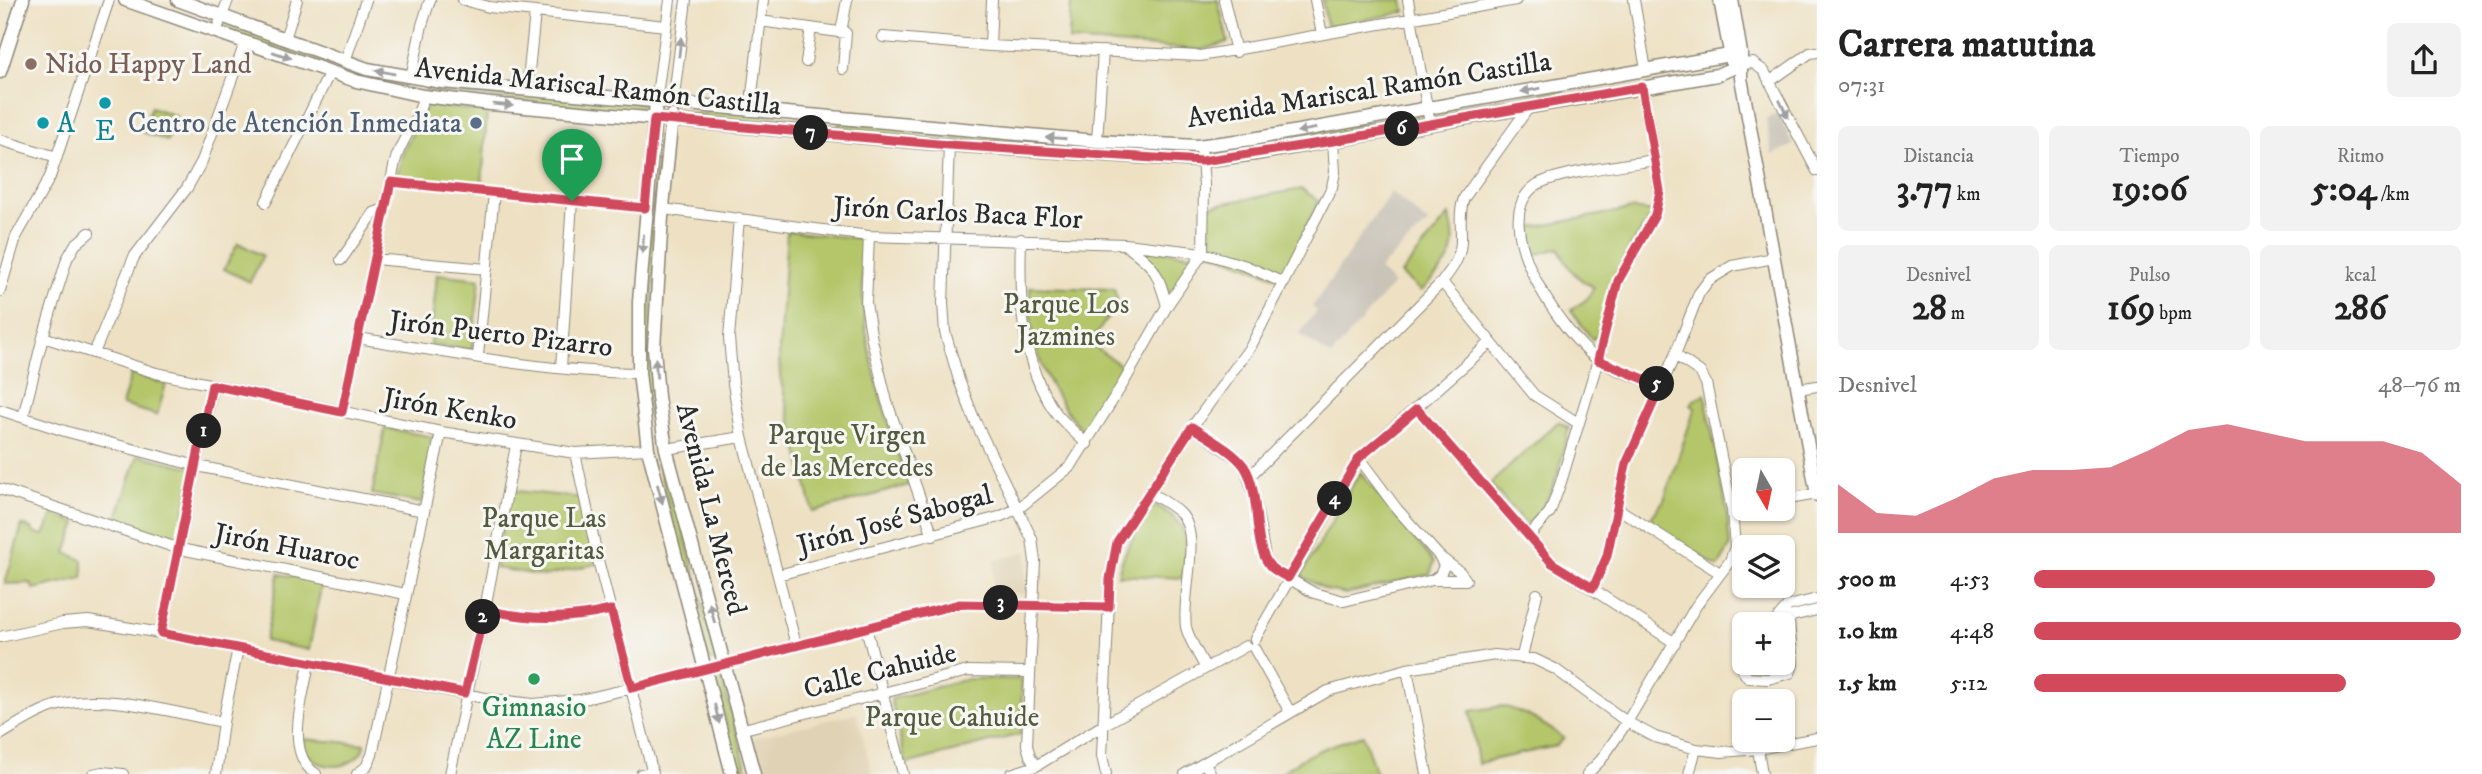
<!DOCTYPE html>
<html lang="es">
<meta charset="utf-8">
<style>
:root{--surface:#fff;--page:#f2f2f2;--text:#222;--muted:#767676;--accent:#d1495b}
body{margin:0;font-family:"IM FELL DW Pica",serif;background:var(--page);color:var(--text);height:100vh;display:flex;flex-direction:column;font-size:26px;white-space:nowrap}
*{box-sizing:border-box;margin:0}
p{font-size:23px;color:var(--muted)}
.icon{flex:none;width:38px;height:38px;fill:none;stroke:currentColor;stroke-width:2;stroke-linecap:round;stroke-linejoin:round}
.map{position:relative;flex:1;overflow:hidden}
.details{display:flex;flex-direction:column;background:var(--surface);width:665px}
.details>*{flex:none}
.needle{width:46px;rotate:171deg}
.tools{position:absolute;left:1732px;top:458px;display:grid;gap:14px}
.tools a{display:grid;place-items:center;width:63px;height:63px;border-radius:10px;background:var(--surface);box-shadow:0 2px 5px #0004;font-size:35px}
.pin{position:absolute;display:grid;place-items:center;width:60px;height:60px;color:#fff;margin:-72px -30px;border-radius:50% 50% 50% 0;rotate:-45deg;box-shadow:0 0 7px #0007}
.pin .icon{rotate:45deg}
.km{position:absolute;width:35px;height:35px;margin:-18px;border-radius:50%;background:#222;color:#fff;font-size:19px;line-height:35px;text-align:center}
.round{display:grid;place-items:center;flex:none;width:74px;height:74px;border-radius:10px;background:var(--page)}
.headline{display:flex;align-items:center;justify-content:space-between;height:119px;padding:0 21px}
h1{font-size:38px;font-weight:800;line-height:52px}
.stats{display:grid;grid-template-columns:repeat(3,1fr);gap:10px;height:119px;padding:7px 21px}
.stats div{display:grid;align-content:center;border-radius:10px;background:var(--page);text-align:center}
.stats b{font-size:35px;font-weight:800}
.stats small{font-size:19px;font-weight:400}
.stats p{font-size:19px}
.chart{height:196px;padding:14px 21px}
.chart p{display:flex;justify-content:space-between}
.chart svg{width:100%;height:126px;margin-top:7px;fill:var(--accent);opacity:.7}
ul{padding:0 21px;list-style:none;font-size:23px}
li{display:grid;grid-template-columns:112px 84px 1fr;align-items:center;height:52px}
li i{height:18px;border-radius:9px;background:var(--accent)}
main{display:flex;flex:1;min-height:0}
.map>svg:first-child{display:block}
</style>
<main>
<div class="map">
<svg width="1817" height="774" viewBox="0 0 1817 774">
<rect width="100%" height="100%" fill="#f6f6f2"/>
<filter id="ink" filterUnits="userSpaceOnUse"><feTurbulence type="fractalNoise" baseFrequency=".0143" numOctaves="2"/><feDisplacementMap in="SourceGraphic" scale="14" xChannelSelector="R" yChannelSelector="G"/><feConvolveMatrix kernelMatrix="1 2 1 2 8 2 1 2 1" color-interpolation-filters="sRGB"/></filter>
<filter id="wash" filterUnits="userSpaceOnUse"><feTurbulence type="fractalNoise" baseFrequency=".00686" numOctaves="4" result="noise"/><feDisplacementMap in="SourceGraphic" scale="28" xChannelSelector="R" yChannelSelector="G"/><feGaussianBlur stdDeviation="1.57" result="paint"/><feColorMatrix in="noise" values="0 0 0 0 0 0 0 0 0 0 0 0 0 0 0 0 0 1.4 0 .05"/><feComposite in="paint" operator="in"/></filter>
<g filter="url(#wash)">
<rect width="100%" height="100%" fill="#eee1c3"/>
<path fill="#e0d2b4" d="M1027 551 1025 594 993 593 994 561Z
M857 713 872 774H762L753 738Z"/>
<path fill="#c9c3b8" d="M1778 113 1793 145 1772 155 1766 119Z
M1391 192 1428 223 1379 269 1393 284 1331 356 1299 334 1317 311 1312 307Z"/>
<path fill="#b4c669" stroke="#70784a" stroke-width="2" d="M1071 0H1218L1228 42 1202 50 1069 41Z
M1322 0H1403L1405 12 1327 27Z
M223 19 406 79 404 87 369 80 220 29Z
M426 84 645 104 644 114 425 91Z
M1565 89V98L1433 120V110Z
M426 105 487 112 482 186 396 178 403 152Z
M151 107 176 116 167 141 142 132Z
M710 110 826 121 825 131 686 117 688 113 703 114Z
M1422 114 1425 115V121L1209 155 1208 152 1212 148Z
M839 123 1194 149 1195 157 838 131Z
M662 133 661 152 664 159 652 309V393L663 448 717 661H710L708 657 659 469 645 397 642 327 659 134Z
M1302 189 1319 201 1282 279 1207 250V206Z
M1631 209 1654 212 1631 246 1616 275 1597 337 1592 339 1571 310 1587 299 1594 287C1575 279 1567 266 1559 248L1535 255 1530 228Z
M1449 215C1462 255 1447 264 1421 291L1401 274Z
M787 231 864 239C863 269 861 300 866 330 874 384 892 434 909 485L813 512 780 377 779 351Z
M238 243 263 256 250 282 224 269Z
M1132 248 1200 255 1170 298C1165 273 1153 262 1132 248Z
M437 274 480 279 472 350 430 345Z
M1030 287 1114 289 1118 302 1090 344 1122 366 1085 434C1046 389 1028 348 1030 287Z
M131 374 166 384 157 415 122 405Z
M1705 394 1727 512 1730 547 1718 567 1648 522 1664 500 1695 408 1691 405 1694 400Z
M1558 422 1569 428C1560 463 1556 500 1527 525L1490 484Z
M385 428 434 437 422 503 372 494Z
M138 455 194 468 178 542 115 523Z
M1360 472 1434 562 1430 574 1346 594 1327 590 1301 576Z
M509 490 582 498 596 564 544 576 495 568Z
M1155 505C1191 523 1188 542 1183 578L1118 575C1124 548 1139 526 1155 505Z
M53 514 77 523 66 553 83 560V578L33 589 31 583 5 584 22 525 33 529V533L44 535Z
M279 574 322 582 309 650 265 641Z
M719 673 721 674 748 774H739L715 679Z
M968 679H1022L1021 734 906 764 891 699Z
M1502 706C1526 712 1544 724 1564 738L1556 746 1478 763 1470 711Z
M1363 735 1376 774H1280C1305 753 1333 744 1363 735Z
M302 739 365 744C357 774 306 774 302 739Z"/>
</g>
<g filter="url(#ink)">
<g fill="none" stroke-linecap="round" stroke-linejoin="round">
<defs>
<path id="minor" d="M463 0 489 7 666 26
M1224 0 1236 52
M1315 0 1322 34
M1408 0 1430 124
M1634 0 1646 70
M760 21 846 33 843 69
M216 32 228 0
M841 32 847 0
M883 37 990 46 1200 56 1516 0
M285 39 297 0
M990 46 992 0
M345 61 366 0
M806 62 811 28
M1742 64 1753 63 1764 71 1817 171
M411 77 422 25 430 0
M1769 82 1810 53 1817 52
M527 90 535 13
M656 102 670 0
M673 104 686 0
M750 111 763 0
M0 140 57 157
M1097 141 1103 51
M949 145 943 303 945 332 959 380 975 421 1032 539 1035 561 1027 745 1030 756 1036 766
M1655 160C1630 164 1552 173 1535 186 1485 222 1562 334 1597 359 1612 370 1644 379 1661 386
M391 182 645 208
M266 202 330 72
M663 209 869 236 1125 244 1203 253 1246 266 1284 283
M739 218 729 338 733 384 742 437 796 645
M869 236 866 303 872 340 887 402 933 536
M1021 239C1019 297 1020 364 1056 413 1065 424 1076 434 1087 444
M1125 245C1155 266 1157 270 1167 306
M374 259 487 269
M341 260 374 213 385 209
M1442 282 1534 395 1578 423
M0 291 16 237 50 177 109 0
M43 337 156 373 441 432 575 453 648 449
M358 338C451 353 545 372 639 373
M94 353 134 257 187 188 202 161 245 43
M478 356 494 193
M561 368 572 201
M1798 389 1817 386
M1417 409 1552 563 1675 643
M0 410 68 432 197 466 424 511
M342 412 395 162C401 138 420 120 423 96
M23 417 43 337 67 259 75 245 89 233
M1192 427 1238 459 1245 467 1254 495 1265 557 1271 567 1288 578 1314 593 1344 601 1433 580 1440 575 1444 566 1440 557 1397 509 1359 458
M666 449 742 437
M575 453 599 564 653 774
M1249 477 1442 282C1447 275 1454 267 1457 259 1466 240 1456 218 1464 198L1529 107
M0 489 180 549 406 594
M1149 492C1160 499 1172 505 1181 514 1202 537 1181 595 1186 627 1189 640 1199 655 1205 667
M1783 500 1817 494
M1617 508 1720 573
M1529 536 1550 512 1561 482 1598 360 1618 281 1655 215 1660 191 1642 87
M778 575 999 517 1019 508 1071 466 1124 382 1167 306 1203 253 1204 185 1201 146
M1433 580H1466L1460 572 1440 557
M1593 588 1607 556 1626 464 1675 355 1699 293 1709 280 1732 266 1774 258
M485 609C527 621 568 619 611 610
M1772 625 1788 606 1817 599
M866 627 903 774
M161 633 213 385
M0 637 63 623 88 621 161 633 490 699 533 704 580 700 632 688 959 604 1109 607
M1255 639 1359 458 1491 342
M1254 648 1290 712
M1522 656 1537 594
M1745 660 1743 671 1748 678 1768 679 1790 673 1793 665 1789 621 1792 616 1817 610
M309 663C304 695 283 753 316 774
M1407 669 1427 774
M744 729 968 671 1030 672
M0 735C17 725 34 713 52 707 99 690 173 713 223 722
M1758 749 1762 774
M1205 763 1211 774
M93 774 102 772 123 774
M216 774 223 722 238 648
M357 774 366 767 372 755 441 432
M450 774 485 609 516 445
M641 774 653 772
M1011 774 1036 766 1105 724 1246 646
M1106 774 1102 756 1110 579 1117 542 1192 427 1251 346 1332 187 1335 172 1333 141
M1185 774 1328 691 1407 669 1495 655 1534 659 1555 669 1627 722 1655 737 1696 749 1722 752 1758 749 1817 738
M1587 774 1601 760 1627 722 1696 606 1730 561 1735 547 1732 510 1706 383 1700 372 1675 355
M1689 774 1696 749"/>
<path id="major" d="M125 0 356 81 423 96 491 104 949 145 1202 161 1255 154 1717 75 1742 64
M178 0 367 69 442 82 1097 141 1197 146 1252 139 1741 53
M1720 0 1732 63
M1732 0 1741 53V78L1817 495
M0 72 23 0
M656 102 639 302V373L648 449 732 774
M672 116 662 217 654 348 658 397 666 449 754 774"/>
</defs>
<use href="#minor" stroke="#8c8677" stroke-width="12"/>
<use href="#major" stroke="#8c8677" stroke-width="15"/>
<use href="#minor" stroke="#fff" stroke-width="10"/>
<use href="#major" stroke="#fff" stroke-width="12"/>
</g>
<defs><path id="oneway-solid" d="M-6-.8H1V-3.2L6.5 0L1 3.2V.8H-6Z" transform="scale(1.75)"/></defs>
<g fill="#a0a0a0">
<use href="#oneway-solid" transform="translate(680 47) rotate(-83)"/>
<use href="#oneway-solid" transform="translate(282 55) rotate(19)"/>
<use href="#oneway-solid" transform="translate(385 72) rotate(-169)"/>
<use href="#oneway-solid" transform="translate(1531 90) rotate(170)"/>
<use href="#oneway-solid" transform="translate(503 105) rotate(5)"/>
<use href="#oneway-solid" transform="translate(1784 109) rotate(63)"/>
<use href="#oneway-solid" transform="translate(1307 130) rotate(170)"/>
<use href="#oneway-solid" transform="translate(1056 138) rotate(-176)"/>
<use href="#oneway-solid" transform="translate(643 244) rotate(94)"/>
<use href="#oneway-solid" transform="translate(656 368) rotate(-94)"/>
<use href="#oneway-solid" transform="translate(660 494) rotate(75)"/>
<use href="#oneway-solid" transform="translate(712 613) rotate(-105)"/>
<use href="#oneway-solid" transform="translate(717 714) rotate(76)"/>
</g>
</g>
<g fill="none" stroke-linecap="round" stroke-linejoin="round" filter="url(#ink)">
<defs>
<path id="route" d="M1642 87 1660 191 1655 215 1618 281 1598 360 1661 386 1626 464 1607 556 1593 588 1552 563 1417 409 1359 458 1288 578C1282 574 1274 571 1270 566 1251 544 1262 493 1244 466 1232 450 1208 438 1192 427L1117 542 1110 579 1109 607 959 604 632 688 611 610C568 620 527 621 485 609L465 693 161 633 212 385 342 412 391 182 645 208 654 119 949 145 1202 161 1333 141Z"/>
</defs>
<use href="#route" stroke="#fff" stroke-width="14"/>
<use href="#route" stroke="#d1495b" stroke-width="9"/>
</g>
<circle fill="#8d6e63" stroke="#f6f6f2" stroke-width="2.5" cx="31" cy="64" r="7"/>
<g fill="#0f9aa8" stroke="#f6f6f2" stroke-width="2.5">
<circle cx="105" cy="103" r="7"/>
<circle cx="43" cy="123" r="7"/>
</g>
<circle fill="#5c6f8a" stroke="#f6f6f2" stroke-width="2.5" cx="476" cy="123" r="7"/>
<circle fill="#2e9e5b" stroke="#f6f6f2" stroke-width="2.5" cx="534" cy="679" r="7"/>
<g text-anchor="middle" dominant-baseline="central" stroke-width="6" stroke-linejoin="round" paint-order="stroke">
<g font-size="28" fill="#785e54" stroke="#f6f6f2" text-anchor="start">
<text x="45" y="64">Nido Happy Land</text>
</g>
<g font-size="28" fill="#2b2b2b" stroke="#f6f6f2">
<text transform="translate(598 87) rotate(6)">Avenida Mariscal Ramón Castilla</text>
<text transform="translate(1369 90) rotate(-9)">Avenida Mariscal Ramón Castilla</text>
<text transform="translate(958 213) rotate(3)">Jirón Carlos Baca Flor</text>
<text transform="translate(501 334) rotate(7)">Jirón Puerto Pizarro</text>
<text transform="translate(450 409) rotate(10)">Jirón Kenko</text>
<text transform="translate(711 509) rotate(76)">Avenida La Merced</text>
<text transform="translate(895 520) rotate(-15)">Jirón José Sabogal</text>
<text transform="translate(287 547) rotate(11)">Jirón Huaroc</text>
<text transform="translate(880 671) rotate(-14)">Calle Cahuide</text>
</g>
<g font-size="28" fill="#0d838f" stroke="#f6f6f2" text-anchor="start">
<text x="57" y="123">A</text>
<text x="105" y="131" text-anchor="middle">E</text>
</g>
<g font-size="28" fill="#4e5e75" stroke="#f6f6f2" text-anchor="end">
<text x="462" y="123">Centro de Atención Inmediata</text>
</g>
<g font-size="28" fill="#545a3e" stroke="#f6f6f2">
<text x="1066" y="304">Parque Los<tspan x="1066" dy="32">Jazmines</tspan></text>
<text x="847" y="435">Parque Virgen<tspan x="847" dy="32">de las Mercedes</tspan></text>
<text x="544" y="518">Parque Las<tspan x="544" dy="32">Margaritas</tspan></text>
<text x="952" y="717">Parque Cahuide</text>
</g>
<g font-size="28" fill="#27864d" stroke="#f6f6f2">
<text x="534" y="707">Gimnasio<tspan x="534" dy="32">AZ Line</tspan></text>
</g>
</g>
</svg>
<div class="tools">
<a><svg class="needle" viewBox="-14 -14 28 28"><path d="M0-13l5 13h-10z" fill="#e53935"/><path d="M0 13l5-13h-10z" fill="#767676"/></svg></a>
<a><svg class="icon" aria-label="layers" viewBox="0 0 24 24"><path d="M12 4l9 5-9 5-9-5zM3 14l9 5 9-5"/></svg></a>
<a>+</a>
<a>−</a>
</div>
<div class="pin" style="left:572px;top:201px;background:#1e9e55"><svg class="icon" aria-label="arrive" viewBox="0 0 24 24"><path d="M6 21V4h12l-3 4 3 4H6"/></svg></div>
<b class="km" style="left:204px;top:431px">1</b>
<b class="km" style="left:483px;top:617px">2</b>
<b class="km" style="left:1001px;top:603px">3</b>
<b class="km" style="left:1335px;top:499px">4</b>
<b class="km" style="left:1657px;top:384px">5</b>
<b class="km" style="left:1402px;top:129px">6</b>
<b class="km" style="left:811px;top:133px">7</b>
</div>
<section class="details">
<div class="headline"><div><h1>Carrera matutina</h1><p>07:31</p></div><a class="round"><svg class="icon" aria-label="share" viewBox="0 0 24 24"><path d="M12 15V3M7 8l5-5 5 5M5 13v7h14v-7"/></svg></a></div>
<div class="stats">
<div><p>Distancia</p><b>3.77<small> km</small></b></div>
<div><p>Tiempo</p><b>19:06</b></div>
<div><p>Ritmo</p><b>5:04<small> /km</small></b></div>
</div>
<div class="stats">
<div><p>Desnivel</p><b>28<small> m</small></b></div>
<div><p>Pulso</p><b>169<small> bpm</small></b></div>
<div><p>kcal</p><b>286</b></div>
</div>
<div class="chart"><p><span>Desnivel</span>48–76 m</p>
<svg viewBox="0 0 160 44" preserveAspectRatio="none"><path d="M0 44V27L10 37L20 38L30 32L40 25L50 22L60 22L70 21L80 15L90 8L100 6L110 9L120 12L130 12L140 12L150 16L160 27V44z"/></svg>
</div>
<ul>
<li><b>500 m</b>4:53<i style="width:94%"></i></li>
<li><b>1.0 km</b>4:48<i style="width:100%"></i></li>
<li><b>1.5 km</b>5:12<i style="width:73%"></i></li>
</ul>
</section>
</main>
